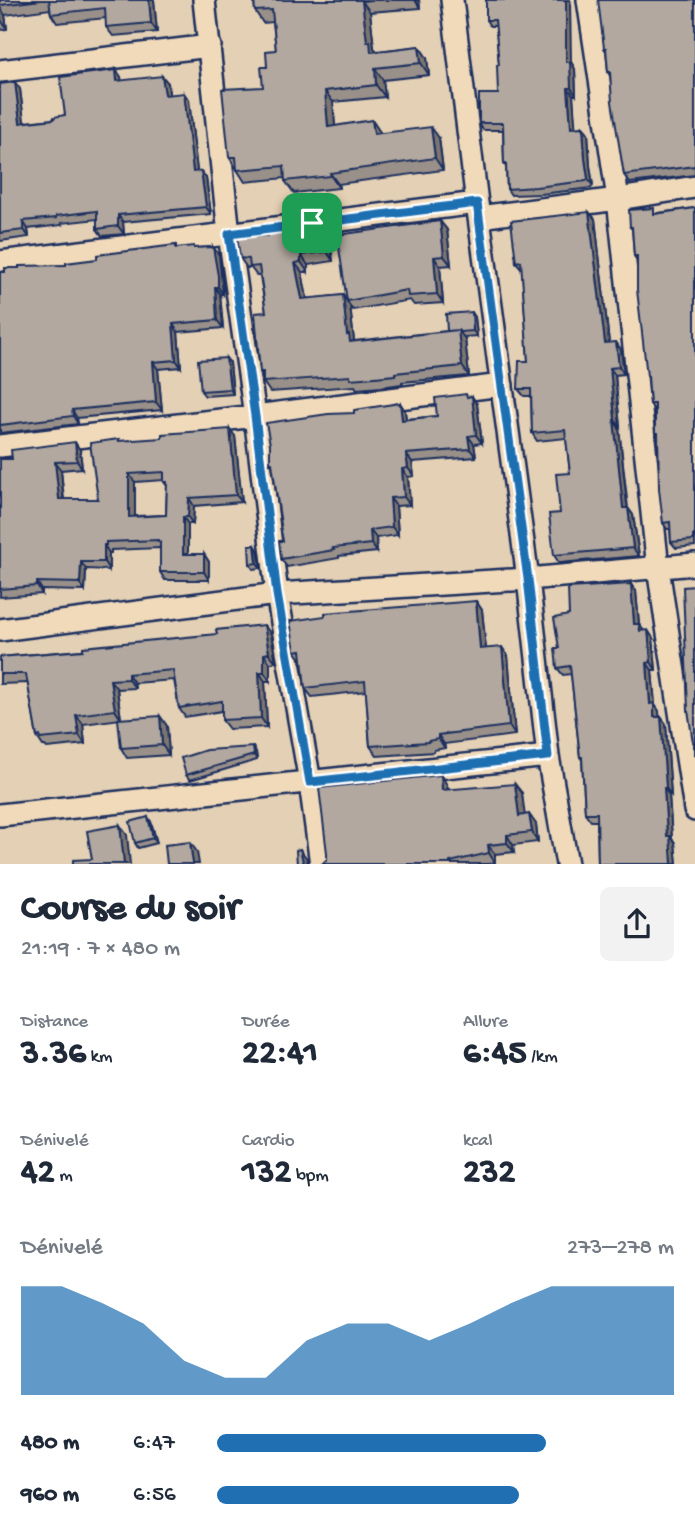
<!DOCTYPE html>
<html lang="fr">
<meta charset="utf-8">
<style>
:root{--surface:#fff;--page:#f2f2f3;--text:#1f2937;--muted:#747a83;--accent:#1f6fb2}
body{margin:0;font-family:"Gochi Hand",sans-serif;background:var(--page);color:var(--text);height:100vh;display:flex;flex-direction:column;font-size:26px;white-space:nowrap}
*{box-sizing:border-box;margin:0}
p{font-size:23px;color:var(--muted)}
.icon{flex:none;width:38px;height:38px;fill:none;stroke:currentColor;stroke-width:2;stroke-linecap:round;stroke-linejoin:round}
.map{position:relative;height:864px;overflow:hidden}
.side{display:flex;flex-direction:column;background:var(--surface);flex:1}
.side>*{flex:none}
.pin{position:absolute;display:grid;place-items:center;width:60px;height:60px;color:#fff;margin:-30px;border-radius:14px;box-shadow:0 4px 10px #0006}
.round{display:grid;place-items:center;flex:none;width:74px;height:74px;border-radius:10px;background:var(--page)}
.head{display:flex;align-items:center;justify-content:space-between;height:119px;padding:0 21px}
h1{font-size:38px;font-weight:700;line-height:52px}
.figures{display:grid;grid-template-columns:repeat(3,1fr);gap:10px;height:119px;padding:7px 21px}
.figures div{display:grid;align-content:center}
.figures b{font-size:35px;font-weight:700}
.figures small{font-size:19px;font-weight:400}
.figures p{font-size:19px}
.chart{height:196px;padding:14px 21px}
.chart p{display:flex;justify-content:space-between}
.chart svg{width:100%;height:126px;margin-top:7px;fill:var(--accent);opacity:.7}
ul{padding:0 21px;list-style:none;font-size:23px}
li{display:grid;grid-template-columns:112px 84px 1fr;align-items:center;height:52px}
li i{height:18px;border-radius:9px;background:var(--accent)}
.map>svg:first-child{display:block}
</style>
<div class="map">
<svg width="695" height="864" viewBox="0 0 695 864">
<rect width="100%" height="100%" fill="#e4d0b4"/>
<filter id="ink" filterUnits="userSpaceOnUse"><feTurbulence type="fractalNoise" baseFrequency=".0143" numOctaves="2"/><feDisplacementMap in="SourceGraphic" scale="14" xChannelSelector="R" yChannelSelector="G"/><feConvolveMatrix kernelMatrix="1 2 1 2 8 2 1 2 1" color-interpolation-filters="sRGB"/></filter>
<g filter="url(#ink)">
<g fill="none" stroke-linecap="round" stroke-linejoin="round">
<defs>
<path id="street" d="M204 0 229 234 255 416 277 594 310 782 321 864
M452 0 477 203 528 579 548 756 567 864
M588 0 618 199 658 568 695 810
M0 71 210 46
M479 217 618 199 695 187
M0 262 477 203
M0 446 255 416 502 385
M0 630 277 594 528 579 695 564
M0 815 548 756"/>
</defs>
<use href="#street" stroke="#1b2f5e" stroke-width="26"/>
<use href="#street" stroke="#f1dab9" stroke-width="21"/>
</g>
<path fill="#999089" stroke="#1b2f5e" stroke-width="2" fill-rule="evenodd" d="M0 0H154L157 32 113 36 106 27V18L57 23 51 14 50 9 5 15 7 29 0 30Z
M254 0H419L420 8 370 12 374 48 377 51 419 46 427 58 429 75 383 80 385 97 333 102 335 126 380 132V133L439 138 443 170 338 184 339 188 294 193 285 181V178L245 182 229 157 263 87 267 67 276 50 273 22 263 23 255 11Z
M486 0 571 62 575 69 576 95H573L575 128 583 127 588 133 590 166 593 186 591 188 541 194 511 195 507 189 506 167 504 164 503 130H483L479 123 498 94 499 65 496 26H490L486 20Z
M695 0V175L630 183 624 175 610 76 608 72 606 51 604 48Z
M116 70 121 77V81L168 83 169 95 189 100 197 172 206 178 211 214 123 222 124 234 102 236 97 229V219L61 223 62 225 28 229 29 237 0 241V84L20 89 24 122 54 119 65 115Z
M695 208V546L676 548 671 542 670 529H667L663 523 658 437 655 433V410H654L650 404 637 261 634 256 632 229 630 227 658 213Z
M589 212 595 219 609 343 616 342 621 350 624 374 615 375 620 427 619 428 628 508 633 515 639 556 559 563 554 555 560 513 570 473 566 438 537 441 532 433 531 396H524L518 389 528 361 522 269 516 262Z
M440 221 447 230 451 265 440 266 443 303 414 305 410 300 353 310 350 306 354 341 447 331 475 317 477 336 463 337 465 339 469 376 402 382V384L381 387 357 389 355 386 270 392 263 382V376L260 372 266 312 260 276H257L251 268H247L240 258 330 242 333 261 308 265V272H302L307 299 343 295 346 300Z
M213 247 219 255 223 284V294H220L223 328 178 332 181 367 158 369 162 410 77 418 78 424 0 433V272L19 268 66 265 178 248H195Z
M230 363 233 394 205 396 201 391Z
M468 397 477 404 482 443 474 444 476 457 412 462 414 476 408 477 410 505 396 506 398 535 376 538 377 552 339 556V558L287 567 281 559 283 541 281 525 272 466 270 463 354 413 400 403 405 411 406 419 437 416Z
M235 436 242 502 194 506 193 524H188V554H204L209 562V580H165L160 572V548L111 550V553H109V570L86 569 85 591 42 590V594L0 597V459H12L80 450 82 468 61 470 64 499H98L120 441ZM164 480V482L167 486 166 515 135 516V482Z
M255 545 258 550 261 568 253 569 250 564Z
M636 591 639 625 643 631 653 638 656 670H652L655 705 659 711V717H661L666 724 671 795H669L672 839 675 843 677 864H598L597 821H591L585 813 582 760 580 757 571 674 563 675 557 668 559 648 569 615Z
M476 601 482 610 486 649 508 656 515 735 444 744 445 748 434 750V752L377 756 370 746 366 691 312 697 305 688 302 660 295 651Z
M271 634 276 662 270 663V681H265L267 727 229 729 222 720V711L185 717 179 708 174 680 134 683 135 688 117 689 121 719 83 724 85 744 47 748 45 746H43L37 737 28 683 0 684V657Z
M160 716 167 726 169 755 127 758 121 748Z
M256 752 257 760 190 780 186 775Z
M447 785 448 789 522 793 524 815 536 824 538 842 513 845 514 852 495 854V863L489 864H322Z
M148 817 151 822 157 843 138 848 135 843Z"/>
<path fill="#7d766f" stroke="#1b2f5e" stroke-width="2" d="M149 0H154L157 32 151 23Z
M415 0H419L420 8Z
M566 0H570L571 62 575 69 576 95 571 88 566 62Z
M362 1 370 12 374 48 378 53 371 52 367 42Z
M0 7 5 15 7 29 1 20Z
M419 46 427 58 429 75 421 63Z
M375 68 383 80 385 97 376 85Z
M116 70 121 77 123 88 117 81Z
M162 76 168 83 170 103 165 95Z
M15 82 20 89 25 130 20 123Z
M568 88 573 95 576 135 571 128Z
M325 91 333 102 336 138 328 127Z
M184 93 189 100 198 179 193 172Z
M372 120 380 132 382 146 374 134Z
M431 127 439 138 443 170 435 158Z
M583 127 588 133 590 166 593 186 588 179 585 159Z
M201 171 206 178 211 214 206 207Z
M330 173 338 184 339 188 331 176Z
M589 212 595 219 610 351 605 343Z
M118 215 123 222 124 234 118 226Z
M23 221 28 229 29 237 24 230Z
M440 221 447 230 451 265 444 256Z
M324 232 330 242 333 261 327 252Z
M213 247 219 255 223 294 218 287Z
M301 255 308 265V272L301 262Z
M434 257 440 266 443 303 437 294Z
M295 263 302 272 309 309 302 299Z
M215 287 220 294 223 328 217 320Z
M343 295 350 306 354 341 350 342 347 335Z
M472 312 475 317 477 336 473 331Z
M173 324 178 332 181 367 176 360Z
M458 330 465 339 469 376 462 366Z
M616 342 621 350 624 374 619 367Z
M226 358 230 363 233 394 230 389Z
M153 362 158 369 162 410 156 402Z
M610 368 615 375 620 427 615 420Z
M472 396 477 404 482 443 476 435Z
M400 403 405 411 407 428 402 420Z
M72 410 77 418 78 424 73 416Z
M614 420 619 428 628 515 623 508Z
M230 429 235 436 242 502 236 495Z
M468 436 474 444 476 457 470 449Z
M75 442 80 450 82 468 77 461Z
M406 454 412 462 414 476 408 468Z
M55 462 61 470 64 507 59 499Z
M402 469 408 477 410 505 404 497Z
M129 474 135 482V524L129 517Z
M189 498 194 506 193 524 188 517Z
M390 498 396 506 398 535 392 527Z
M628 508 633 515 639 556 633 548Z
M183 517 188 524V561L183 554Z
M370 530 376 538 377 552 371 544Z
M104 545 109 553V570L104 562Z
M255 545 258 550 261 568 257 563Z
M204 554 209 562V580L204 572Z
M81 562 86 569 85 591 80 583Z
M37 582 42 590V594L37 586Z
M631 584 636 591 639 624 644 631 640 632 634 624Z
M476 601 482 610 487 659 480 649Z
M264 625 271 634 276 662 269 653Z
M648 630 653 638 656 670 651 662Z
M502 647 508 656 515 735 509 726Z
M264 654 270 663V681L264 672Z
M647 663 652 670 655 705 659 711 660 725 654 717 650 704Z
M259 672 265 681 267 727 261 718Z
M128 674 134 683 135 688 128 679Z
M110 680 117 689 121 719 115 710Z
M76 715 83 724 85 744 79 735Z
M160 716 167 726 169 755 162 745Z
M661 717 666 724 671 795 666 788Z
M438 735 444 744 445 748 438 739Z
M253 747 256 752 257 760 254 755Z
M441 775 447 785 449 799 442 790Z
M515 784 522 793 526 825 519 816Z
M664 788 669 795 672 839 675 843 677 864H672L667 836Z
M529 814 536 824 538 842 532 832Z
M148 817 151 822 157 843 153 838Z
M120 825 127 835 130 864H124Z
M507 835 513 845 514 852 507 843Z
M190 842 197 852 199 864H193Z
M488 845 495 854V863L489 853Z
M300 849 307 859 308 864H305L303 862Z"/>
<path fill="#b2a89f" stroke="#1b2f5e" stroke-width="2" fill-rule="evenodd" d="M0 0H41L0 5Z
M49 0H149L151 23 106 27 105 8 51 14Z
M254 0H371L362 1 367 42 370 41 371 52 419 46 421 63 375 68 376 85 325 91 328 127 372 120 374 134 431 127 435 158 330 173 331 176 285 181 284 166 237 170 236 157H229L222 89 263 87 261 67H267L266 51 276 50 272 10 255 11Z
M486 0H566V62H570L571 88H568L571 128 583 127 585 159 588 179 586 181 536 187 507 189 506 164H504L503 123H479V94H498L497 65H499L495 20H486Z
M598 0H695V166L624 175 612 102 610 72H608L606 48H604Z
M116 70 117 81 162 76 165 95 184 93 193 172 201 171 206 207 118 215V226L97 229V211L56 216V218L23 221 24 230 0 233V84L15 82 20 123 54 119V117L65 115 60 77Z
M654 208V214L695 208V535H693V540L671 542 670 522 663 523 659 489 658 433H655V404H650L648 376H647L637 290V256H634L632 227H630L629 210Z
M589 212 605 343 616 342 619 367 610 368 615 420H614L623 508H628L633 548 554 555 549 514 560 513 556 474 570 473 565 430 532 433 531 389H518L519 361H528L521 261 516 262 511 221Z
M440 221 444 256 434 257 437 294 408 296 407 290 347 301 337 235Z
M324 232 327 252 301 255V262L295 263 302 299 343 295 347 335 349 334 350 342 458 330 462 366 395 373V375L375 377 350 379V376L263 382V372H260L255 313 266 312 259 266 250 267 249 259 240 258 237 236H268V234Z
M176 245V248L194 246V248L213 247 218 276V287H215L217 320 173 324 176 360 153 362 156 402 72 410 73 416 0 425V272H5V268H19V266L66 265V263L97 259V255Z
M472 312 473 331 460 332 458 330 447 331 446 314Z
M226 358 230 389 201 391 198 360Z
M466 394 467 397 472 396 476 435 468 436 470 449 406 454 408 468 402 469 404 497 390 498 392 527 370 530 371 544 333 548 334 550 281 559 279 541H283L280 525H281L272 463H270V444L266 423 328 414 354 413V410L400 403 402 420 437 416 435 398Z
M230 429 236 495 189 498 188 517H183V554H204V572H160V542H158V540L106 542V545H104V562H81L80 583 37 582V586L0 589V459H12L11 450 75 442 77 461 55 462 59 499H98L90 443 119 439V441L162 438V434ZM164 472V482H167L166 515 129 517V474Z
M249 545H255L257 563 250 564Z
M631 584 634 624H639L640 631 648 630 651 662 647 663 650 704 654 703V717H661L666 788H664L667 836H670L672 864H598L597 813H585L582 757H580L570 666 557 668 555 648H559L554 618 569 615 568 588Z
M695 586V756L688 710 683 587Z
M476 601 480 649 502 647 509 726 438 735V739L428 741V742L370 746 365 681 305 688 301 650 295 651 290 621 325 616V613Z
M264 625 269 653 264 654V672H259L261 718 222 720V701L179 708 173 670 128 674V679L110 680 115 710 76 715 79 735 41 739 40 736 37 737 26 674H0V657L83 650V647L217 634 216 630Z
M160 716 162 745 121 748 118 719Z
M253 747 254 755 186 775 181 758 206 750Z
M441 775 442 790 515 784 519 816 529 814 532 832 507 835V843L488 845 489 853 450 862V864H322L327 859V853L319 788Z
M148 817 153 838 135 843 130 822Z
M120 825 124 864H73V860L92 859 87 831Z
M190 842 193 864H167L165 845Z
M300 849 303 862 306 864H297L296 850Z"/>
</g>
<g fill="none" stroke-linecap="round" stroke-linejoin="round" filter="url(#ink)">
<defs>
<path id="route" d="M477 203 528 579 548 756 310 782 277 594 255 416 229 234Z"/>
</defs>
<use href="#route" stroke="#fff" stroke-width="14"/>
<use href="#route" stroke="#1f6fb2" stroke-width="9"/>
</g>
</svg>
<div class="pin" style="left:312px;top:223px;background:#1e9e55"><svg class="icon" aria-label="arrive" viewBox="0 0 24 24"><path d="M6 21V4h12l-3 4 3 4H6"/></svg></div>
</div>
<section class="side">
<div class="head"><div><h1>Course du soir</h1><p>21:19 · 7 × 480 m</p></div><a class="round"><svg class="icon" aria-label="share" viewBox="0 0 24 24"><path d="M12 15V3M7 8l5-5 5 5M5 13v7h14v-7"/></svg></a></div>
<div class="figures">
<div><p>Distance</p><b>3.36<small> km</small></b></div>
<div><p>Durée</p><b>22:41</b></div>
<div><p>Allure</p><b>6:45<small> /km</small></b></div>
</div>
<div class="figures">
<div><p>Dénivelé</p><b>42<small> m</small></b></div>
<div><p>Cardio</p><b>132<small> bpm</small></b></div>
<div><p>kcal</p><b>232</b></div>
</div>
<div class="chart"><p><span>Dénivelé</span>273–278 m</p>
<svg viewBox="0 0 160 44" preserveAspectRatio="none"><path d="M0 44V6L10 6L20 12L30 19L40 32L50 38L60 38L70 25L80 19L90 19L100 25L110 19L120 12L130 6L140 6L150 6L160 6V44z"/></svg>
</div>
<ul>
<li><b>480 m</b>6:47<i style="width:72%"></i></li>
<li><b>960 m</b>6:56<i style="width:66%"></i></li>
</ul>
</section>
